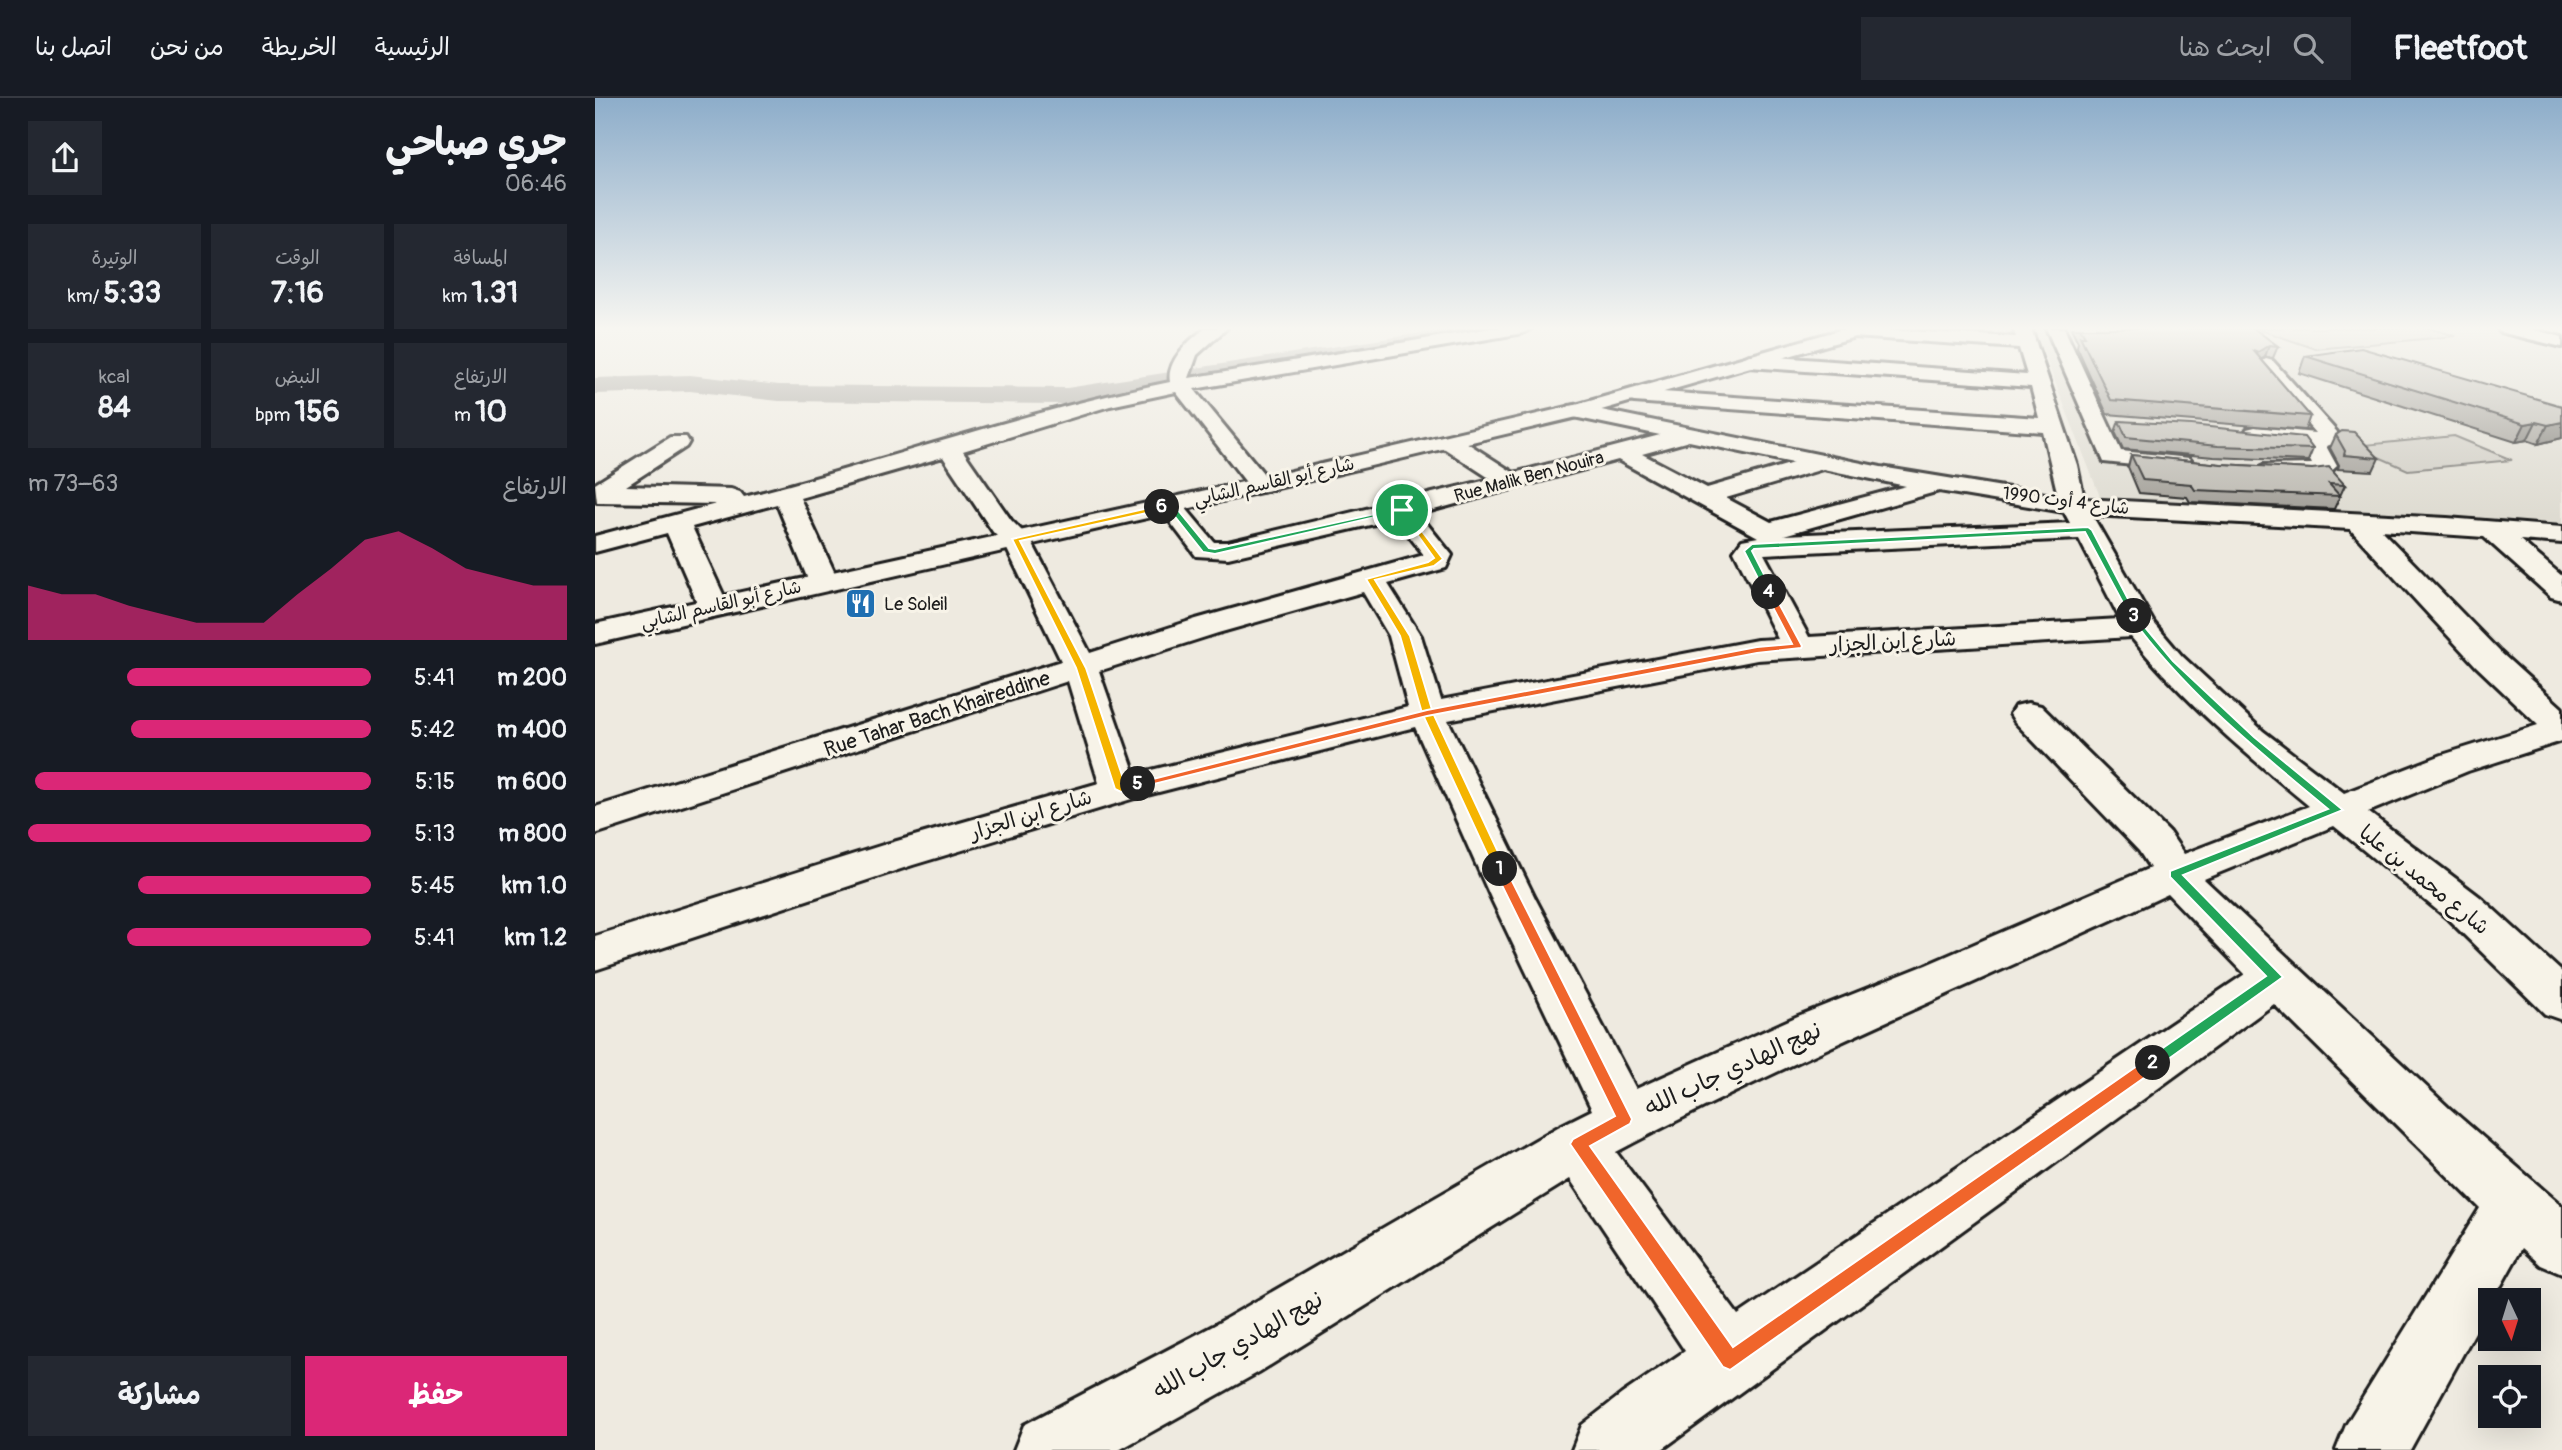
<!DOCTYPE html>
<html lang="ar">
<meta charset="utf-8">
<style>
:root{--surface:#171b24;--page:#242831;--text:#f1f3f6;--muted:#9ea1a6;--line:#363941;--accent:#db2777}
body{margin:0;font-family:Pangolin,"Playpen Sans Arabic",sans-serif;background:var(--page);color:var(--text);direction:rtl;height:100vh;display:flex;flex-direction:column;font-size:26px;white-space:nowrap}
*{box-sizing:border-box;margin:0}
p{font-size:23px;color:var(--muted)}
.icon{flex:none;width:38px;height:38px;fill:none;stroke:currentColor;stroke-width:2;stroke-linecap:round;stroke-linejoin:round}
.map{position:relative;flex:1;overflow:hidden;direction:ltr}
.sheet{display:flex;flex-direction:column;background:var(--surface);width:595px}
.sheet>*{flex:none}
.needle{width:46px;rotate:176deg}
.tools{position:absolute;left:1883px;top:1190px;display:grid;gap:14px}
.tools a{display:grid;place-items:center;width:63px;height:63px;border-radius:0px;background:var(--surface);box-shadow:0 7px 28px #0002;font-size:35px}
.pin{position:absolute;display:grid;place-items:center;width:60px;height:60px;color:#fff;margin:-30px;border:4px solid #fff;border-radius:50%;box-shadow:0 2px 7px #0007}
.km{position:absolute;width:35px;height:35px;margin:-18px;border-radius:50%;background:#222;color:#fff;font-size:19px;line-height:35px;text-align:center}
.round{display:grid;place-items:center;flex:none;width:74px;height:74px;border-radius:0px;background:var(--page)}
.headline{display:flex;align-items:center;justify-content:space-between;height:119px;padding:0 28px}
h1{font-size:38px;font-weight:700;line-height:52px}
.stats{display:grid;grid-template-columns:repeat(3,1fr);gap:10px;height:119px;padding:7px 28px}
.stats div{display:grid;align-content:center;border-radius:0px;background:var(--page);text-align:center}
.stats b{font-size:30px;font-weight:700}
.stats small{font-size:19px;font-weight:400}
.stats p{font-size:19px}
.chart{height:196px;padding:14px 28px}
.chart p{display:flex;justify-content:space-between}
.chart svg{width:100%;height:126px;margin-top:7px;fill:var(--accent);opacity:.7}
.action{display:flex;gap:14px;margin-top:auto;padding:14px 28px}
.action a{flex:1;height:80px;border-radius:0px;background:var(--accent);color:#fff;font-size:28px;font-weight:700;line-height:80px;text-align:center}
.action a+a{background:var(--page);color:var(--text)}
ul{padding:0 28px;list-style:none;font-size:23px}
li{display:grid;grid-template-columns:112px 84px 1fr;align-items:center;height:52px}
li i{height:18px;border-radius:9px;background:var(--accent)}
header{display:flex;align-items:center;gap:42px;box-sizing:border-box;height:98px;padding:0 35px;background:var(--surface);border-bottom:2px solid var(--line)}
header strong{font-size:33px}
nav{display:flex;gap:38px;margin-inline-start:auto;font-size:24px}
.search{width:490px;height:63px;background:var(--page);display:flex;align-items:center;gap:18px;box-sizing:border-box;padding:0 24px;border-radius:0px;color:var(--muted);font-size:26px}
main{display:flex;flex:1;min-height:0}
.map>svg:first-child{display:block}
</style>
<header>
<strong>Fleetfoot</strong>
<div class="search"><svg class="icon" aria-label="search" viewBox="0 0 24 24"><circle cx="10" cy="10" r="6"/><path d="M15 15l6 6"/></svg>ابحث هنا</div>
<nav><a>الرئيسية</a><a>الخريطة</a><a>من نحن</a><a>اتصل بنا</a></nav>
</header>
<main>
<div class="map">
<svg width="1967" height="1352" viewBox="0 0 1967 1352">
<rect width="100%" height="100%" fill="#eeeae0"/>
<filter id="ink" filterUnits="userSpaceOnUse"><feTurbulence type="fractalNoise" baseFrequency=".0143" numOctaves="2"/><feDisplacementMap in="SourceGraphic" scale="14" xChannelSelector="R" yChannelSelector="G"/><feConvolveMatrix kernelMatrix="1 2 1 2 8 2 1 2 1" color-interpolation-filters="sRGB"/></filter>
<g filter="url(#ink)">
<path fill="#dedbd1" d="M1439 230H1896L1967 248V431L1554 412 1506 401Z"/>
<path fill="#cfccc3" stroke="#767470" stroke-width="2" d="M1660 230H1833L1861 238 1721 251Z
M1859 338 1917 362 1813 372 1759 348Z"/>
<g fill="none" stroke-linecap="round" stroke-linejoin="round">
<path fill="#a6a39d" fill-rule="evenodd" d="M859 230H915L911 235 903 237 472 306 184 303 95 293 0 296V280L95 277 184 287 472 290Z"/>
<defs>
<path id="minor" d="M611 230H632L602 257 594 280 896 230H937L928 235 599 291 678 387 675 392 666 394 657 392 581 294 515 308 368 353 416 422 435 441 495 555 601 521 829 457 801 421 633 460 601 458 566 412 562 407 566 402 575 399 584 402 619 444H633L896 381 847 349 844 344 847 339H863L919 375 1065 337 974 318 971 313 974 308 982 307 1286 369 1463 398 1448 334 1039 304 1032 302 1029 298 1032 294 1039 292 1444 320 1436 289 1154 269 1144 263 1154 257 1432 277 1424 250 1259 239 1250 234 1254 230 1421 239 1418 230H1436L1482 367 1489 401 1852 420 1967 429V445L1925 442 1967 478V502L1956 499 1889 439 1786 432 1905 554 1967 610V643L1873 673 1773 714 1885 799 1967 874V922L1950 916 1853 821 1739 728 1609 781 1854 1010 1967 1108V1176L1946 1167 1927 1150 1898 1202H1895V1207L1815 1352H1741L1751 1327 1885 1110 1679 906 1066 1352H977L987 1327 1027 1296 1090 1253 975 1081 664 1274 524 1352H419L429 1327 618 1228 963 1029 997 1012 896 800 820 629 540 700 318 767 0 872V838L288 747 504 685 473 583 0 736V709L466 563 409 445 398 434 348 359 205 400 244 484 239 490 229 493 219 490 214 484 182 406 97 429 134 509 130 515 119 518 108 515 104 509 72 435 0 454V438L121 406 2 404 0 386 75 339H91L94 344 91 349 31 388 136 391 145 394 149 399C290 363 431 313 575 284 571 263 595 241 611 230ZM1094 343 1198 365 1112 390 1047 356ZM1023 362 1163 439 1147 442 1139 453 1183 541 1162 542 846 602 826 538 793 486 851 470 857 457 824 416ZM1228 371 1311 388 1176 424 1131 400ZM1344 393 1469 414 1475 425 1189 437ZM1497 417 1755 431 1881 568 1943 627 1847 657 1749 695 1668 633 1587 558 1559 525ZM1484 441 1525 521 1214 539 1169 456ZM768 494 794 538 813 609 540 676 504 573 623 535ZM1536 539C1588 603 1651 656 1714 708L1589 756 1574 734 1446 608 1433 605 1420 608 1415 616 1420 624 1544 753 1555 770 1331 867 1203 918 1041 991 940 800 853 622 1162 562ZM1573 796 1650 876 1143 1217 1021 1054C1201 959 1389 882 1573 796Z
M1451 230H1469L1526 353 1594 360 1598 365 1594 370 1586 372 1509 364Z
M1902 230H1932L1967 239V249L1905 234Z
M1671 261 1678 263 1742 334 1739 346 1731 348 1742 368 1731 378 1677 379 1668 377 1665 372 1668 367 1717 366 1710 352 1705 348 1652 341 1649 336 1652 331 1660 329 1720 335 1661 267Z"/>
<path id="major" d="M1252 230H1280L1277 234 982 319 666 394 0 546V526L666 380 977 308Z"/>
</defs>
<use href="#minor" stroke="#1c1c1c" stroke-width="6"/>
<use href="#major" stroke="#1c1c1c" stroke-width="6"/>
<use href="#minor" fill="#f7f3e8" fill-rule="evenodd"/>
<use href="#major" fill="#f7f3e8" fill-rule="evenodd"/>
</g>
<path fill="#a09d96" stroke="#1c1c1c" stroke-width="2" d="M1476 230H1658L1683 248 1678 260 1670 259 1666 261 1715 318 1710 332 1512 316 1482 249 1483 244Z
M1710 258 1967 308V340L1943 346 1932 342 1921 344 1704 275Z
M1524 323 1718 351 1713 363 1619 359 1528 351 1520 334Z
M1741 337 1784 360 1778 373 1743 371 1744 367 1735 350Z
M1536 357 1626 366 1717 371 1750 387 1739 411 1595 404 1592 399 1544 395 1533 369Z"/>
<path fill="#82807a" stroke="#1c1c1c" stroke-width="2" d="M1674 247 1670 259 1659 266 1663 254Z
M1941 324 1932 342 1921 344 1930 326Z
M1967 324V340L1943 346 1953 327Z"/>
<path fill="#bab7af" stroke="#1c1c1c" stroke-width="2" d="M1485 230H1658L1683 248 1674 247 1663 254 1658 252 1715 318 1516 302 1485 238H1490Z
M1766 250 1967 308V324L1953 327 1941 324 1930 326 1710 258Z
M1524 323 1596 327 1709 339 1718 351 1623 348 1531 339Z
M1747 333 1759 334 1784 360 1749 357 1750 353 1741 337Z
M1536 357 1626 366 1717 371 1734 369 1750 387 1734 386 1745 398 1600 392 1596 386 1548 382Z"/>
</g>
<linearGradient id="sky" x2="0" y2="1"><stop stop-color="#8dadca"/><stop offset="0.55" stop-color="#f7f6f1"/><stop offset="1" stop-color="#f7f6f1" stop-opacity="0"/></linearGradient>
<rect width="1967" height="419" fill="url(#sky)"/>
<path fill="#f5b400" stroke="#fff" stroke-width="2" d="M804 411H810L848 461 839 468 780 482 815 538 838 615 911 771 909 774 905 775 899 771 827 615 805 538 771 481 833 464 839 460Z"/>
<path fill="#f0652b" stroke="#fff" stroke-width="2" d="M905 767 911 771 1037 1021 1035 1026 995 1048 1138 1249 1552 961 1558 959 1566 965 1563 970 1135 1272 1128 1269 975 1046 978 1041 1020 1018 899 771Z"/>
<path fill="#22a559" stroke="#fff" stroke-width="2" d="M1539 516 1578 563 1659 639 1748 712 1588 777 1688 879 1558 972 1550 965 1552 961 1671 878 1575 779V773L1733 711C1662 652 1590 594 1535 518Z"/>
<path fill="#22a559" stroke="#fff" stroke-width="2" d="M1493 429 1497 432 1543 520 1535 518 1490 434 1159 451 1157 453 1178 494 1174 496 1170 494 1149 453 1157 446Z"/>
<path fill="#f0652b" stroke="#fff" stroke-width="2" d="M1174 491 1178 494 1207 548 1206 550 1162 555 832 618 543 690 538 686 832 612 1162 549 1197 546 1170 494Z"/>
<path fill="#f5b400" stroke="#fff" stroke-width="2" d="M567 407 570 411 425 443 491 570 530 686 543 683 549 686 526 694 520 691 481 570 417 441Z"/>
<path fill="#22a559" stroke="#fff" stroke-width="2" d="M578 406 614 450 620 451 807 410 811 412 620 456 608 454 573 410 563 409Z"/>
<defs>
<symbol id="restaurant-square" viewBox="-11 -11 22 22"><rect x="-9" y="-9" width="18" height="18" rx="4" fill="#1f6fb2" stroke="#f7f3e8"/><path d="M-5-6h1v4h1v-4h1v4h1v-4h1v5L-1.5 .5V6h-2V.5L-5-1ZM5-6V6H3V1.5H1.5Q1.5-4 5-6Z" fill="#fff"/></symbol>
</defs>
<g fill-rule="evenodd">
<use href="#restaurant-square" x="248" y="488" width="35" height="35"/>
</g>
<g text-anchor="middle" dominant-baseline="central" stroke-width="6" stroke-linejoin="round" paint-order="stroke">
<g font-size="18" fill="#1c1c1c" stroke="#f7f3e8">
<text transform="translate(934 379) rotate(-15)">Rue Malik Ben Nouira</text>
<text transform="translate(679 384) rotate(-13)">شارع أبو القاسم الشابي</text>
<text transform="translate(1471 403) rotate(7)">شارع 4 أوت 1990</text>
<text transform="translate(126 507) rotate(-13)">شارع أبو القاسم الشابي</text>
</g>
<g font-size="18" fill="#1c1c1c" stroke="#f7f3e8" text-anchor="start">
<text x="289" y="506">Le Soleil</text>
</g>
<g font-size="21" fill="#1c1c1c" stroke="#f7f3e8">
<text transform="translate(1298 544) rotate(-3)">شارع ابن الجزار</text>
<text transform="translate(342 616) rotate(-18)">Rue Tahar Bach Khaireddine</text>
<text transform="translate(436 717) rotate(-17)">شارع ابن الجزار</text>
<text transform="translate(1829 782) rotate(39)">شارع محمد بن عليا</text>
</g>
<g font-size="24" fill="#1c1c1c" stroke="#f7f3e8">
<text transform="translate(1138 971) rotate(-25)">نهج الهادي جاب الله</text>
<text transform="translate(643 1247) rotate(-30)">نهج الهادي جاب الله</text>
</g>
</g>
</svg>
<div class="tools">
<a><svg class="needle" viewBox="-14 -14 28 28"><path d="M0-13l5 13h-10z" fill="#e53935"/><path d="M0 13l5-13h-10z" fill="#9ea1a6"/></svg></a>
<a><svg class="icon" aria-label="locate" viewBox="0 0 24 24"><circle cx="12" cy="12" r="6"/><path d="M12 2v4M12 18v4M2 12h4M18 12h4"/></svg></a>
</div>
<div class="pin" style="left:807px;top:412px;background:#1e9e55"><svg class="icon" aria-label="arrive" viewBox="0 0 24 24"><path d="M6 21V4h12l-3 4 3 4H6"/></svg></div>
<b class="km" style="left:905px;top:771px">1</b>
<b class="km" style="left:1558px;top:965px">2</b>
<b class="km" style="left:1539px;top:518px">3</b>
<b class="km" style="left:1174px;top:494px">4</b>
<b class="km" style="left:543px;top:686px">5</b>
<b class="km" style="left:567px;top:409px">6</b>
</div>
<section class="sheet">
<div class="headline"><div><h1>جري صباحي</h1><p>06:46</p></div><a class="round"><svg class="icon" aria-label="share" viewBox="0 0 24 24"><path d="M12 15V3M7 8l5-5 5 5M5 13v7h14v-7"/></svg></a></div>
<div class="stats">
<div><p>المسافة</p><b>1.31<small> km</small></b></div>
<div><p>الوقت</p><b>7:16</b></div>
<div><p>الوتيرة</p><b>5:33<small> /km</small></b></div>
</div>
<div class="stats">
<div><p>الارتفاع</p><b>10<small> m</small></b></div>
<div><p>النبض</p><b>156<small> bpm</small></b></div>
<div><p>kcal</p><b>84</b></div>
</div>
<div class="chart"><p><span>الارتفاع</span>63–73 m</p>
<svg viewBox="0 0 160 44" preserveAspectRatio="none"><path d="M0 44V25L10 28L20 28L30 32L40 35L50 38L60 38L70 38L80 28L90 19L100 9L110 6L120 12L130 19L140 22L150 25L160 25V44z"/></svg>
</div>
<ul>
<li><b>200 m</b>5:41<i style="width:71%"></i></li>
<li><b>400 m</b>5:42<i style="width:70%"></i></li>
<li><b>600 m</b>5:15<i style="width:98%"></i></li>
<li><b>800 m</b>5:13<i style="width:100%"></i></li>
<li><b>1.0 km</b>5:45<i style="width:68%"></i></li>
<li><b>1.2 km</b>5:41<i style="width:71%"></i></li>
</ul>
<div class="action"><a>حفظ</a><a>مشاركة</a></div>
</section>
</main>
